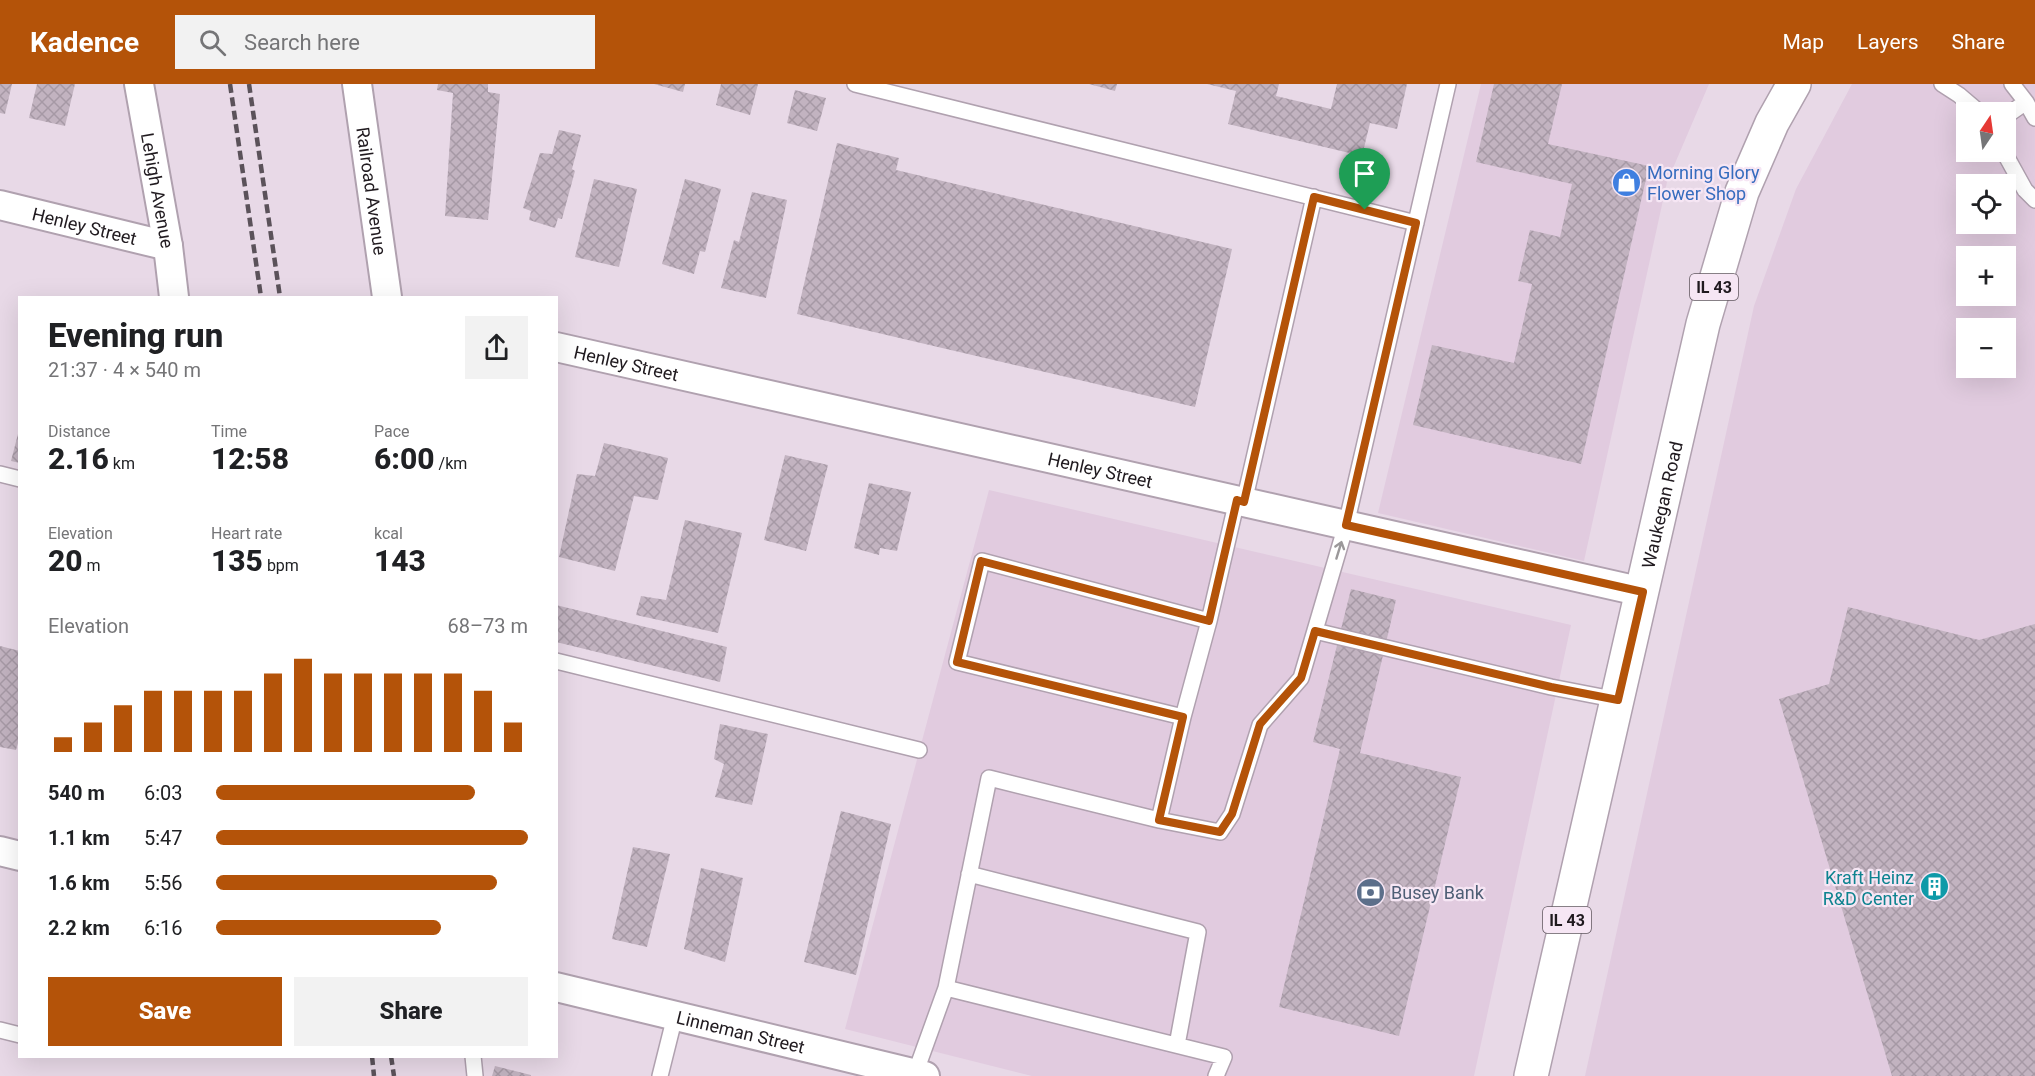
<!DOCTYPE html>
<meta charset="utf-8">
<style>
:root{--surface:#fff;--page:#f2f2f2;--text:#202124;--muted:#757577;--accent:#b45309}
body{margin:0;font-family:Roboto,sans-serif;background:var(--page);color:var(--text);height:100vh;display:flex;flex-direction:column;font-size:22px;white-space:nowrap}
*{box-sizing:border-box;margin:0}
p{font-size:20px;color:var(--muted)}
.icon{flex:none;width:33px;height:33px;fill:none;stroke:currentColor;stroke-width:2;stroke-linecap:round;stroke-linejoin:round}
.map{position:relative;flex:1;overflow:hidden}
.panel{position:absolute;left:18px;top:212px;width:540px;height:762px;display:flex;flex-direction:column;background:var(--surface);border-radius:0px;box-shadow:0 6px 24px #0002}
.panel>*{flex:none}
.needle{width:39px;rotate:13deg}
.controls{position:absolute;left:1956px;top:18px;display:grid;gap:12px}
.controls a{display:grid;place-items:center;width:60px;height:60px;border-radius:0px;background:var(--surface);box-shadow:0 6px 24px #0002;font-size:30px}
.pin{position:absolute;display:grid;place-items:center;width:51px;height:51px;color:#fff;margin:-62px -26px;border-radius:50% 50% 50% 0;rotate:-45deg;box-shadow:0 0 6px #0007}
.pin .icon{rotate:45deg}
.round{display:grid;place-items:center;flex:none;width:63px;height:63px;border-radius:0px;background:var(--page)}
.head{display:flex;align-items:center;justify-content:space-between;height:102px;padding:0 30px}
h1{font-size:33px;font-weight:800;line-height:45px}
.figures{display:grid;grid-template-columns:repeat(3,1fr);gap:9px;height:102px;padding:6px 30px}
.figures div{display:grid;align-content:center}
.figures b{font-size:30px;font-weight:800}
.figures small{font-size:16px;font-weight:400}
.figures p{font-size:16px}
.chart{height:168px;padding:12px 30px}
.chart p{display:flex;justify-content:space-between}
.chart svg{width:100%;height:108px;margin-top:6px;stroke:var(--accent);stroke-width:6}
.button{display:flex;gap:12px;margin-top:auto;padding:12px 30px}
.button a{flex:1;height:69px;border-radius:0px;background:var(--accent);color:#fff;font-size:24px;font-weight:800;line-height:69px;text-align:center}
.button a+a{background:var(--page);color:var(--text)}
ul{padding:0 30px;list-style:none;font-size:20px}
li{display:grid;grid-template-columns:96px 72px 1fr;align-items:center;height:45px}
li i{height:15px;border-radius:8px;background:var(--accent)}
header{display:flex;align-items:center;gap:36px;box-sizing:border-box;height:84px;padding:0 30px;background:var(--accent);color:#fff}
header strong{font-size:28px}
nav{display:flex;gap:33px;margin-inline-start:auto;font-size:21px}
.search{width:420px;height:54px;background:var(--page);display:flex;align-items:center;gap:15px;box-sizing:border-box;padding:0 21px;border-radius:0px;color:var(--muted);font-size:22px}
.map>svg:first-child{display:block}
</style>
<header>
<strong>Kadence</strong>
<div class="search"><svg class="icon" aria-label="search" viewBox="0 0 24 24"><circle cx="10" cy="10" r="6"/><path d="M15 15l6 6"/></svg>Search here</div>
<nav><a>Map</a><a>Layers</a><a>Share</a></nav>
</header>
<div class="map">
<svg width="2035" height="992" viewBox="0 0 2035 992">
<defs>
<pattern id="building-cross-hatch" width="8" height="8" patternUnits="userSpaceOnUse" patternTransform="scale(1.5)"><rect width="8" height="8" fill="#c2b3c0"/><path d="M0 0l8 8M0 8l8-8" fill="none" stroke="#a699a5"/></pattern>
</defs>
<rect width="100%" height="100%" fill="#e8d9e7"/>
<path fill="#e1cbdf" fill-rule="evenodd" d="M1481 0H1709L1667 98 1584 477 1378 429Z
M1852 0H2035V992H1585L1754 222 1796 105ZM1966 28H2006V68H1966ZM1966 100H2006V140H1966ZM1966 172H2006V212H1966ZM1966 244H2006V284H1966Z
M989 406 1571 541 1474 992H1032L845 945Z"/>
<path fill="url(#building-cross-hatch)" d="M0 0H12L5 30 0 29Z
M37 0H75L65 42 29 34Z
M438 0H488V8L500 10 488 136 445 132 453 9 437 6Z
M654 0H685L683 8Z
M721 0H758L750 31 716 21Z
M1089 0H1117L1115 7Z
M1207 0H1279L1276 12 1331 25 1337 0H1407L1397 45 1370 39 1362 72 1228 40 1236 7Z
M1494 0H1562L1548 60 1649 82 1581 380 1413 341 1432 261 1514 279 1532 200 1518 197 1530 146 1560 153 1572 100 1476 78Z
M795 6 826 14 817 47 787 39Z
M559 46 581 51 572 85 575 87 562 135 558 134 555 144 529 136 531 127 523 124 540 69 552 70Z
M837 59 899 74 896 86 1232 165 1195 323 797 230Z
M594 95 637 105 619 183 575 173Z
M685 95 721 105 705 168 700 167 694 190 662 180Z
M752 108 787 116 766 214 721 204 734 156 739 158Z
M19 346H20V379L11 377Z
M604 359 668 374 658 416 634 412 615 487 559 473 577 390 595 392Z
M785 371 828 381 806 467 764 456Z
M869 399 911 408 897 467 880 464 879 471 854 464Z
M685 436 742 449 718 549 636 531 641 512 666 516Z
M1351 505 1396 516 1360 669 1461 693 1399 952 1279 923 1340 665 1313 658Z
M556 521 727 563 720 598 556 558Z
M1848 523 1979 556 2035 540V992H1892L1779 615 1829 600Z
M0 562 20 567V652L16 666 0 663Z
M720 640 768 650 752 721 715 713 724 680 714 675Z
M841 727 891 740 856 891 804 878Z
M633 763 670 770 647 863 612 855Z
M701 784 743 794 725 878 684 865Z
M495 982 531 991V992H492Z"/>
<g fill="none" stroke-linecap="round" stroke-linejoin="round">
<defs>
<path id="service" d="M855 0 1416 139
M1942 0 1959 11 1979 28
M2012 0 2026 18 2035 34
M2006 32 2026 18
M2004 68 2025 106 2035 116
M0 390 20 395
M1244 418 1314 113
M1315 547 1551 603 1618 616
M556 577 919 666
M1183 633 1209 537
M1159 736 1220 748 1232 730 1260 641 1301 594 1346 441 1448 0
M969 790 1198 848 1177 961
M0 946 20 951
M473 972 475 992
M915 990 946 904
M660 992 675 932
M1216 992 1224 973 946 904 989 694 1159 736 1183 633 957 578 982 477 1209 537 1237 416"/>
<g id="minor">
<path id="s1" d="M139 0 168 162 174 213"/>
<path id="s2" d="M357 0 387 213"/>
<path id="s3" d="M0 121 168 162"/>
<path id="s4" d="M556 263 1643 508"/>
<path d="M0 767 20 772"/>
<path id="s5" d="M556 903 925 992"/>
</g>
<g id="primary">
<path id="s6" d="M1531 992 1703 240 1742 108 1772 39 1794 0"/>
</g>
</defs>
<use href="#service" stroke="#b0a1af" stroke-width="18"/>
<use href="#minor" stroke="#b0a1af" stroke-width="32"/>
<use href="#primary" stroke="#b0a1af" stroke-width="36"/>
<use href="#service" stroke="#fff" stroke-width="15"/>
<use href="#minor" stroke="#fff" stroke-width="28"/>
<use href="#primary" stroke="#fff" stroke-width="33"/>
<path stroke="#5b525a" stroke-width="4.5" stroke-dasharray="9 4.5" stroke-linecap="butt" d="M230 0 261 213
M249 0 280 213
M372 972 374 992
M391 972 394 992"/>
</g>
<defs><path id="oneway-shaft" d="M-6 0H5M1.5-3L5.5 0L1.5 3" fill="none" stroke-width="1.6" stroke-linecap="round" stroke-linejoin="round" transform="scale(1.5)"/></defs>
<use stroke="#9b989a" href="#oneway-shaft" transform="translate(1339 466) rotate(-73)"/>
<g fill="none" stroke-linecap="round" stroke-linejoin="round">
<defs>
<path id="route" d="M1314 113 1416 139 1346 441 1643 508 1618 616 1551 603 1315 547 1301 594 1260 640 1232 730 1220 748 1159 736 1183 633 957 578 981 477 1209 537 1237 416 1244 418Z"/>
</defs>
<use href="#route" stroke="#fff" stroke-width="12"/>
<use href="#route" stroke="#b45309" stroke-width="8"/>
</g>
<defs>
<symbol id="shop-disc" viewBox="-11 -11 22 22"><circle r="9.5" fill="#3f7fe0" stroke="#f6e6f4"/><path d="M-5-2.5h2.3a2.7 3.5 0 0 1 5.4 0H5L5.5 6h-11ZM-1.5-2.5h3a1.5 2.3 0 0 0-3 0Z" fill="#fff"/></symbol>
<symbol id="building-disc" viewBox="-11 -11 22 22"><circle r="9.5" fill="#0f9aa8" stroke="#f6e6f4"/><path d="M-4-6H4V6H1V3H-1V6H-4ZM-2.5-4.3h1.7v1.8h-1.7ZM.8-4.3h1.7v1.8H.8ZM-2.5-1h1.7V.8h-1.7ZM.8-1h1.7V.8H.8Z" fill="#fff"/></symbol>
<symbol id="bank-disc" viewBox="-11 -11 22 22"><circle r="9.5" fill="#5c6f8a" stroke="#f6e6f4"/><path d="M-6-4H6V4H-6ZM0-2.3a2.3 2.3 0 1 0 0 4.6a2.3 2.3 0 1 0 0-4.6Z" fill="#fff"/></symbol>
</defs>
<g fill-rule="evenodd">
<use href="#shop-disc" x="1610" y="82" width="33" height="33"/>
<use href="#building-disc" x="1918" y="786" width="33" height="33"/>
<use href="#bank-disc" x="1354" y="792" width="33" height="33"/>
</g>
<g text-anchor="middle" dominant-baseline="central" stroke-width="4.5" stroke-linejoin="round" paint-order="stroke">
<g fill="#f6e6f4" stroke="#60575f" stroke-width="1.5">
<rect x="1690" y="190" width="48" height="26" rx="4.5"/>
<rect x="1543" y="823" width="48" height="26" rx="4.5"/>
</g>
<g font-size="16" font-weight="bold" fill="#201a1f">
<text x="1714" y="203">IL 43</text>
<text x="1567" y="836">IL 43</text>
</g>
<g font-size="18" fill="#366cbe" stroke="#f6e6f4" text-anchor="start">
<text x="1647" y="88">Morning Glory<tspan x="1647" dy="21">Flower Shop</tspan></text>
</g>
<g font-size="18" fill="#201a1f" stroke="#f6e6f4">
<text stroke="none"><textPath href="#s1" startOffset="108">Lehigh Avenue</textPath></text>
<text stroke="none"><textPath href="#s2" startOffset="108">Railroad Avenue</textPath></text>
<text stroke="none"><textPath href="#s3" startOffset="87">Henley Street</textPath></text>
<text stroke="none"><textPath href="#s4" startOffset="72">Henley Street</textPath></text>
<text stroke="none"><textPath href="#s4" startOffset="558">Henley Street</textPath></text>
<text stroke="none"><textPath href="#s6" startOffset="586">Waukegan Road</textPath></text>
<text stroke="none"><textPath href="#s5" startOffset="190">Linneman Street</textPath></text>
</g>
<g font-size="18" fill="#0d838f" stroke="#f6e6f4" text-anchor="end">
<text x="1914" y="793">Kraft Heinz<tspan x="1914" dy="21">R&amp;D Center</tspan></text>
</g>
<g font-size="18" fill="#4e5e75" stroke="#f6e6f4" text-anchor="start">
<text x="1391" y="808">Busey Bank</text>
</g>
</g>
</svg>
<div class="controls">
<a><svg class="needle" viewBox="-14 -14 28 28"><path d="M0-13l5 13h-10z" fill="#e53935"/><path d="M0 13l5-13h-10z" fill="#757577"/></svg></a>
<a><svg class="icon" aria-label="locate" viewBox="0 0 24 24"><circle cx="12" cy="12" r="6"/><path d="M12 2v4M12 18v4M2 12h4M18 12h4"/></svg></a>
<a>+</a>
<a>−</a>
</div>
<div class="pin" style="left:1365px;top:126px;background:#1e9e55"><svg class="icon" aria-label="arrive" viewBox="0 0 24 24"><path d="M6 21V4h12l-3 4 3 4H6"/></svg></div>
<section class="panel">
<div class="head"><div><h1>Evening run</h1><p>21:37 · 4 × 540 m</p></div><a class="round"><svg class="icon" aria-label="share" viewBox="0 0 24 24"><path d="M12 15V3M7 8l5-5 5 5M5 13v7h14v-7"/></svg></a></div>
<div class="figures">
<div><p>Distance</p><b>2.16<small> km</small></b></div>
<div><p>Time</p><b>12:58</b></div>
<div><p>Pace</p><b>6:00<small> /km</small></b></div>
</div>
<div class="figures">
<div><p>Elevation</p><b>20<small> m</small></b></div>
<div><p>Heart rate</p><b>135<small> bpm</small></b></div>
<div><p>kcal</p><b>143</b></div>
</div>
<div class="chart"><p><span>Elevation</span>68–73 m</p>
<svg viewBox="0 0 160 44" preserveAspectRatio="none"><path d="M5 44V38M15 44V32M25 44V25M35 44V19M45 44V19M55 44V19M65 44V19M75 44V12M85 44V6M95 44V12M105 44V12M115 44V12M125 44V12M135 44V12M145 44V19M155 44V32"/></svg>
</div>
<ul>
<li><b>540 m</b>6:03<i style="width:83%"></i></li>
<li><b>1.1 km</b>5:47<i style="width:100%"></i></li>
<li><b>1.6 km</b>5:56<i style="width:90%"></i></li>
<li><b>2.2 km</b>6:16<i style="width:72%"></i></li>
</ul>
<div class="button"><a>Save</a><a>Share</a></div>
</section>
</div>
